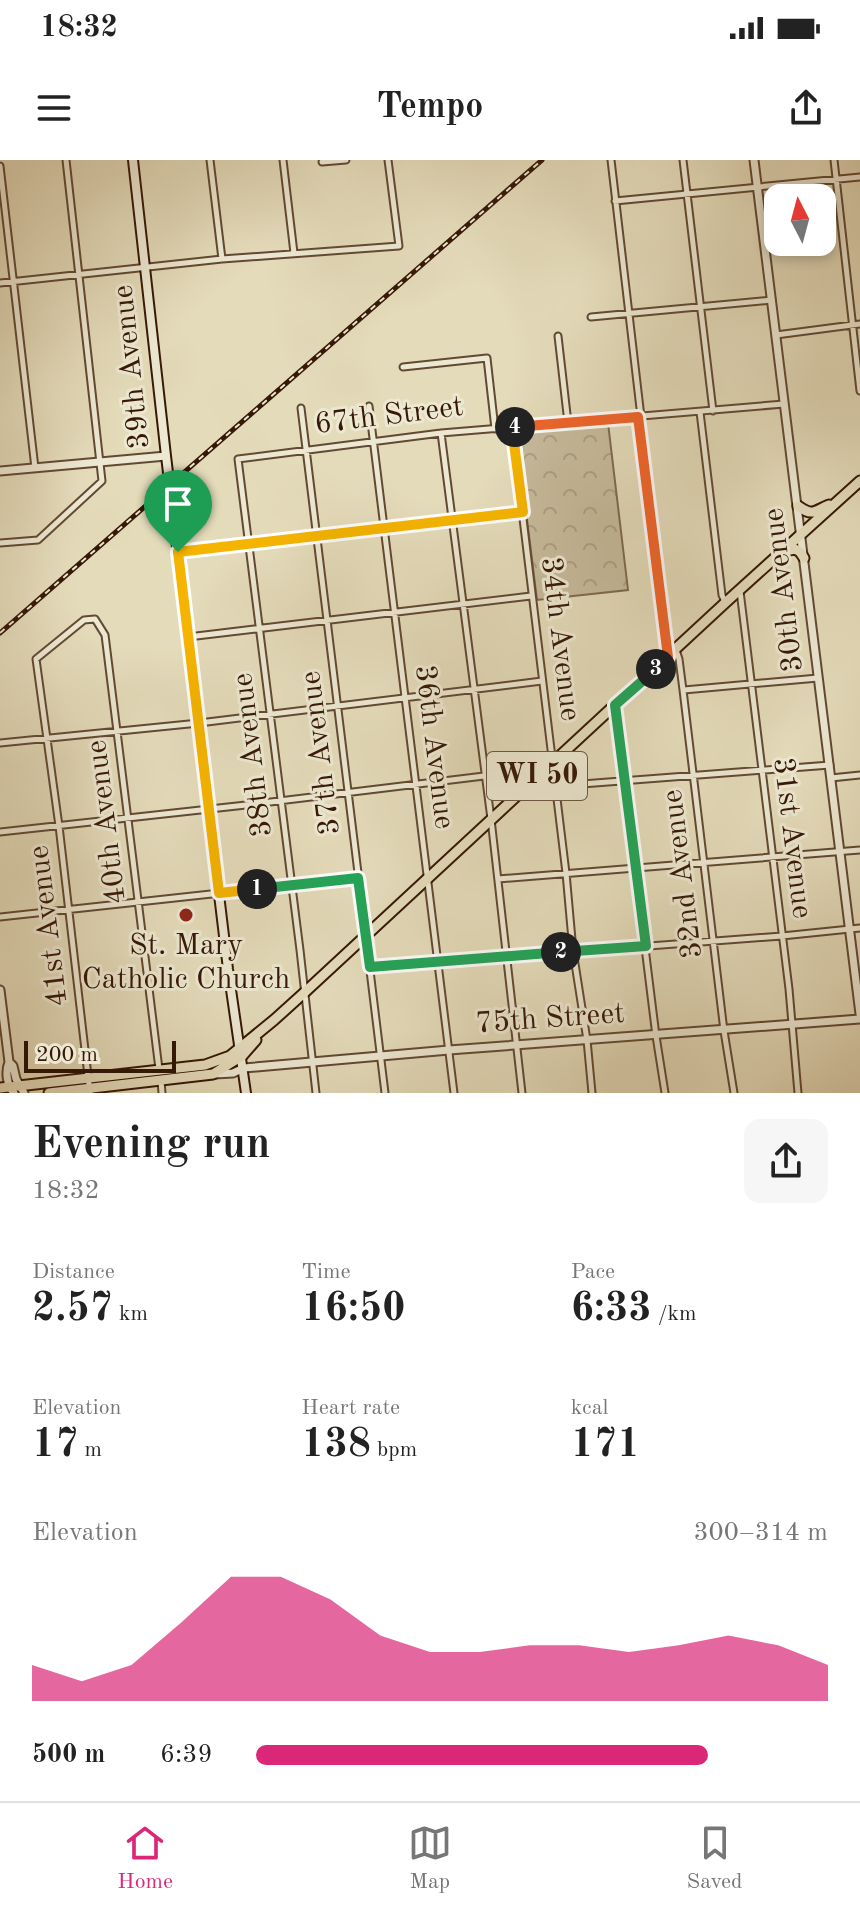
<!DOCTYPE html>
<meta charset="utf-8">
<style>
:root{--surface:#fff;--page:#f6f6f6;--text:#222;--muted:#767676;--line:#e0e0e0;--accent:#db2777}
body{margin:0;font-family:"Old Standard TT",serif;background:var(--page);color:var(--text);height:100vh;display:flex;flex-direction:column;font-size:30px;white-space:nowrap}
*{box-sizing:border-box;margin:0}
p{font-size:26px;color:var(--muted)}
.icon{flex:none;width:44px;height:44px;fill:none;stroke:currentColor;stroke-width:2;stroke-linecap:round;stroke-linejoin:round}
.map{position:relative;height:933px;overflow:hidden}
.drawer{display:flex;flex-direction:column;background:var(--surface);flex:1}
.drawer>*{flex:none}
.needle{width:52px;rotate:354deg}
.fabs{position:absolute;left:764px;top:24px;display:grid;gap:16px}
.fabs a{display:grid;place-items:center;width:72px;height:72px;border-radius:16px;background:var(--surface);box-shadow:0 4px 12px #0003;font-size:40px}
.scale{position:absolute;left:24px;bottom:20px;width:152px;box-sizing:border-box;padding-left:8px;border:4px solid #361806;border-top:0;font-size:22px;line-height:28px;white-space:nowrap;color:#361806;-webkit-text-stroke:6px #ede8d2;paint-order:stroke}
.pin{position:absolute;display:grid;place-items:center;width:68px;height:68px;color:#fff;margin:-82px -34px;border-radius:50% 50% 50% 0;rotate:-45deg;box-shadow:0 0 8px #0007}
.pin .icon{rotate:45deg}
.km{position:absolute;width:40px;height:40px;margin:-20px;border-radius:50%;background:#222;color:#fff;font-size:22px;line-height:40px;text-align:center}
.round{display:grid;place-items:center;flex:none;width:84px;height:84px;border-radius:16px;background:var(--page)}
.head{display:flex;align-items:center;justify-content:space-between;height:136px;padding:0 32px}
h1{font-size:44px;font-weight:700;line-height:60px}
.metrics{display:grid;grid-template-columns:repeat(3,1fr);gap:12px;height:136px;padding:8px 32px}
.metrics div{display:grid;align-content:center}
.metrics b{font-size:40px;font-weight:700}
.metrics small{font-size:22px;font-weight:400}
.metrics p{font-size:22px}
.chart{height:224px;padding:16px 32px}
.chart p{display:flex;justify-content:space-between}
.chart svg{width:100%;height:144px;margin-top:8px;fill:var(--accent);opacity:.7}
ul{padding:0 32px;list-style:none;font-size:26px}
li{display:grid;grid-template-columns:128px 96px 1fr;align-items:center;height:60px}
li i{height:20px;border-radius:10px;background:var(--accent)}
.status{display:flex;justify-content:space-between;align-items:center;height:56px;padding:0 40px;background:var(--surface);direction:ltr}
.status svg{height:22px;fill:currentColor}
header{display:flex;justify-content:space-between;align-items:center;height:104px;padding:0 32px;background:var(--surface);font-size:36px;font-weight:700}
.tab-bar{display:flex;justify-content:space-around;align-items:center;height:112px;border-top:2px solid var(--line);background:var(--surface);font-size:22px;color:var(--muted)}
.tab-bar a{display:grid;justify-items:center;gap:4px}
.tab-bar .current{color:var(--accent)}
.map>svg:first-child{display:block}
</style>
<div class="status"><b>18:32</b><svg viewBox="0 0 49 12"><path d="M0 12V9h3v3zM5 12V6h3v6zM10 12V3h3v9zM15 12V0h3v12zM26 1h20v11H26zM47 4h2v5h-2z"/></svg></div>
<header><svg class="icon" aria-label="menu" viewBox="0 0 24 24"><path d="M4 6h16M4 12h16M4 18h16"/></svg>Tempo<svg class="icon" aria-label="share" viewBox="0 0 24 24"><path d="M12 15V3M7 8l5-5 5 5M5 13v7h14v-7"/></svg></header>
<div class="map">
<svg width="860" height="933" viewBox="0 0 860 933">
<defs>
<pattern id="park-crowns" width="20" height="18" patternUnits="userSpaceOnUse" patternTransform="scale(2)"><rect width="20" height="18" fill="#c6ba9b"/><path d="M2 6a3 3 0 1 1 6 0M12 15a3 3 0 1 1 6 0" fill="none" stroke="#ab9f84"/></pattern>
</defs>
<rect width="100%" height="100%" fill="#e4dbba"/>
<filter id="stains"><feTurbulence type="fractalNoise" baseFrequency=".0025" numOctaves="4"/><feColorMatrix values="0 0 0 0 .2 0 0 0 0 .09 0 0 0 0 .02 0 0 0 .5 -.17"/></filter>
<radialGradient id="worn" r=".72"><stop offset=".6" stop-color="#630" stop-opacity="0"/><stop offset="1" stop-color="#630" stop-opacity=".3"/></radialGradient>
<path fill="url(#park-crowns)" stroke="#7e6950" stroke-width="2" d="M608 263 628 430 537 440 516 271Z"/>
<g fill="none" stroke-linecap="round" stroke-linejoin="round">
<defs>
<path id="minor" d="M210 0 222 99
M283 0 294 93
M611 0 641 257
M683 0 713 251
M834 0 860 231
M322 2 346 0
M0 6 35 308
M615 41 860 17
M0 123 222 99 399 86 388 0
M591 157 772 140
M776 175 860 164
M558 176 568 263
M403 207 487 198 495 269
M369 246 454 933
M301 248 385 933
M700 252 722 435 725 442
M638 257 668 495
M512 268 566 713 573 791 587 880 592 933
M441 273 491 659 522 933
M0 383 38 380 102 321 66 0
M178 392 523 352
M740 431 789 829 798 933
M188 477 531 436
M676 490 679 499 683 530 724 871 734 933
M684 530 818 518
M615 546 656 876 665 933
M0 583 199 563 542 521
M831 618 860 615
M556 626 830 605
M0 672 246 645 484 616
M498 719 860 690
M0 757 358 718
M371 807 782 776 860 768
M161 921 162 933
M90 933 59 666 36 499 84 460 95 459 105 475 159 909
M316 933 300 790 238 299 441 273 784 244"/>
<path id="tertiary" d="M754 0 860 854
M0 311 166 296
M0 830 9 902C5 912 7 926 14 933
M9 902 13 906 16 919 24 933
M215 914 233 913 244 908 449 890 860 859"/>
<path id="secondary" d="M133 0 166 296 228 809 246 933"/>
<path id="primary" d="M798 346C813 357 814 351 829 345
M785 391 795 389 800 392 804 398
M0 928 205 905 230 896 274 860 305 832 725 443 860 321
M49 933 213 914 242 896 256 880"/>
</defs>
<use href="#minor" stroke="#624933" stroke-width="9"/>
<use href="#tertiary" stroke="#624933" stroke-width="11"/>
<use href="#secondary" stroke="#361806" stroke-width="12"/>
<use href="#primary" stroke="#361806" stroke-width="13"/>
<use href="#minor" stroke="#ede8d2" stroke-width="5"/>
<use href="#tertiary" stroke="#ede8d2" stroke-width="7"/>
<use href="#secondary" stroke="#ede8d2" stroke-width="8"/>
<use href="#primary" stroke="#e4dbba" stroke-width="9"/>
<defs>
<path id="rail" d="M0 473 542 0"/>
</defs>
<use href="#rail" stroke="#361806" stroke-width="5"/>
<use href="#rail" stroke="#ede8d2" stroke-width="2" stroke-dasharray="6" stroke-linecap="butt"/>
</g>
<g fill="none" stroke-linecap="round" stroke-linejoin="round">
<defs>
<path id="split-1" d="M178 392 219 733 257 729"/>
<path id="split-2" d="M257 729 358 718 370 807 561 792"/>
<path id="split-3" d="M561 792 646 786 615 545 656 509"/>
<path id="split-4" d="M515 267 638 257 668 497 656 509"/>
<path id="split-5" d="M178 392 523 352 512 268 515 267"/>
</defs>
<use href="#split-1" stroke="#fff" stroke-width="16"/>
<use href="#split-2" stroke="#fff" stroke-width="16"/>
<use href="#split-3" stroke="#fff" stroke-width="16"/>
<use href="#split-4" stroke="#fff" stroke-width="16"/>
<use href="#split-5" stroke="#fff" stroke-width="16"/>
<use href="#split-1" stroke="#f5b400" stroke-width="10"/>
<use href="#split-2" stroke="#22a559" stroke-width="10"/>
<use href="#split-3" stroke="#22a559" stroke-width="10"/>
<use href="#split-4" stroke="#f0652b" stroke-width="10"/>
<use href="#split-5" stroke="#f5b400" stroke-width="10"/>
</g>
<circle fill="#8f2418" stroke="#ede8d2" stroke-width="3" cx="186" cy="755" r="8"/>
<g text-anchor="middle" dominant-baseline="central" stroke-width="6" stroke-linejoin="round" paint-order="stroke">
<rect fill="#ede8d2" stroke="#6d5643" stroke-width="2" x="487" y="592" width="100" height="48" rx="6"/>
<g font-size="28" font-weight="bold" fill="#361806">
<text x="537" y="616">WI 50</text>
</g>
<g font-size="30" fill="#361806" stroke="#ede8d2">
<text transform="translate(132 207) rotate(-96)">39th Avenue</text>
<text transform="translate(389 256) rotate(-7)">67th Street</text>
<text transform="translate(784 430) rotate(-97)">30th Avenue</text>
<text transform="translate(560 479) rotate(83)">34th Avenue</text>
<text transform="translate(434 587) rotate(83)">36th Avenue</text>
<text transform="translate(321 593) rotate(-97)">37th Avenue</text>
<text transform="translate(253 595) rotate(-97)">38th Avenue</text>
<text transform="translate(107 662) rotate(-97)">40th Avenue</text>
<text transform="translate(792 678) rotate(83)">31st Avenue</text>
<text transform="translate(683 714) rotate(-97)">32nd Avenue</text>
<text transform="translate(49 766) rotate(-97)">41st Avenue</text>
<text transform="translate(550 859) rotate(-4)">75th Street</text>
</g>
<g font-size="30" fill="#361806" stroke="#ede8d2">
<text x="186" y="786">St. Mary<tspan x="186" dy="34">Catholic Church</tspan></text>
</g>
</g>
<rect width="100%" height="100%" filter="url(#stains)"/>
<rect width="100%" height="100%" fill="url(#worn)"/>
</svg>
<div class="fabs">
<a><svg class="needle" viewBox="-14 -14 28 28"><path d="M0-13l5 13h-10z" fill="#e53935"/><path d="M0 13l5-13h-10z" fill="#767676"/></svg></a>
</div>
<div class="scale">200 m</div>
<div class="pin" style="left:178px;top:392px;background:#1e9e55"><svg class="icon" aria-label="arrive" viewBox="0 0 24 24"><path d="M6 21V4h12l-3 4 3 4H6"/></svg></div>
<b class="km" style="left:257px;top:729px">1</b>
<b class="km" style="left:561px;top:792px">2</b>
<b class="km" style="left:656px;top:509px">3</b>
<b class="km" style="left:515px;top:267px">4</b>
</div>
<section class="drawer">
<div class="head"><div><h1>Evening run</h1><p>18:32</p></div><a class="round"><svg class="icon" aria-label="share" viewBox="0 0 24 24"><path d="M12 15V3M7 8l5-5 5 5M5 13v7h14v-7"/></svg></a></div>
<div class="metrics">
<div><p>Distance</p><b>2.57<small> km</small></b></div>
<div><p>Time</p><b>16:50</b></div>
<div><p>Pace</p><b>6:33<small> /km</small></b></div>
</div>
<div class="metrics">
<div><p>Elevation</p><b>17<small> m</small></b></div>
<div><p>Heart rate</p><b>138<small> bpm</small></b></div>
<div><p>kcal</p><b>171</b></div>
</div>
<div class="chart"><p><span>Elevation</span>300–314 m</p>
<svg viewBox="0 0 160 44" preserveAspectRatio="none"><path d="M0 44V33L10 38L20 33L30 20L40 6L50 6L60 13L70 24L80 29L90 29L100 27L110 27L120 29L130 27L140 24L150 27L160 33V44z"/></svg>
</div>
<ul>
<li><b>500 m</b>6:39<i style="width:79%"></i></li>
</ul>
</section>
<nav class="tab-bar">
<a class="current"><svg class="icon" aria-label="home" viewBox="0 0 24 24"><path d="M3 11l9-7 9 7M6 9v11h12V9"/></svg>Home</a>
<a><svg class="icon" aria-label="map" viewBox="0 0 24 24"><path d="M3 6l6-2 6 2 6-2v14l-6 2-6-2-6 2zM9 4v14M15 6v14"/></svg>Map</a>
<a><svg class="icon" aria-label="saved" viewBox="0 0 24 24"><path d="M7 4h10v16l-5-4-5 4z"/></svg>Saved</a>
</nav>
